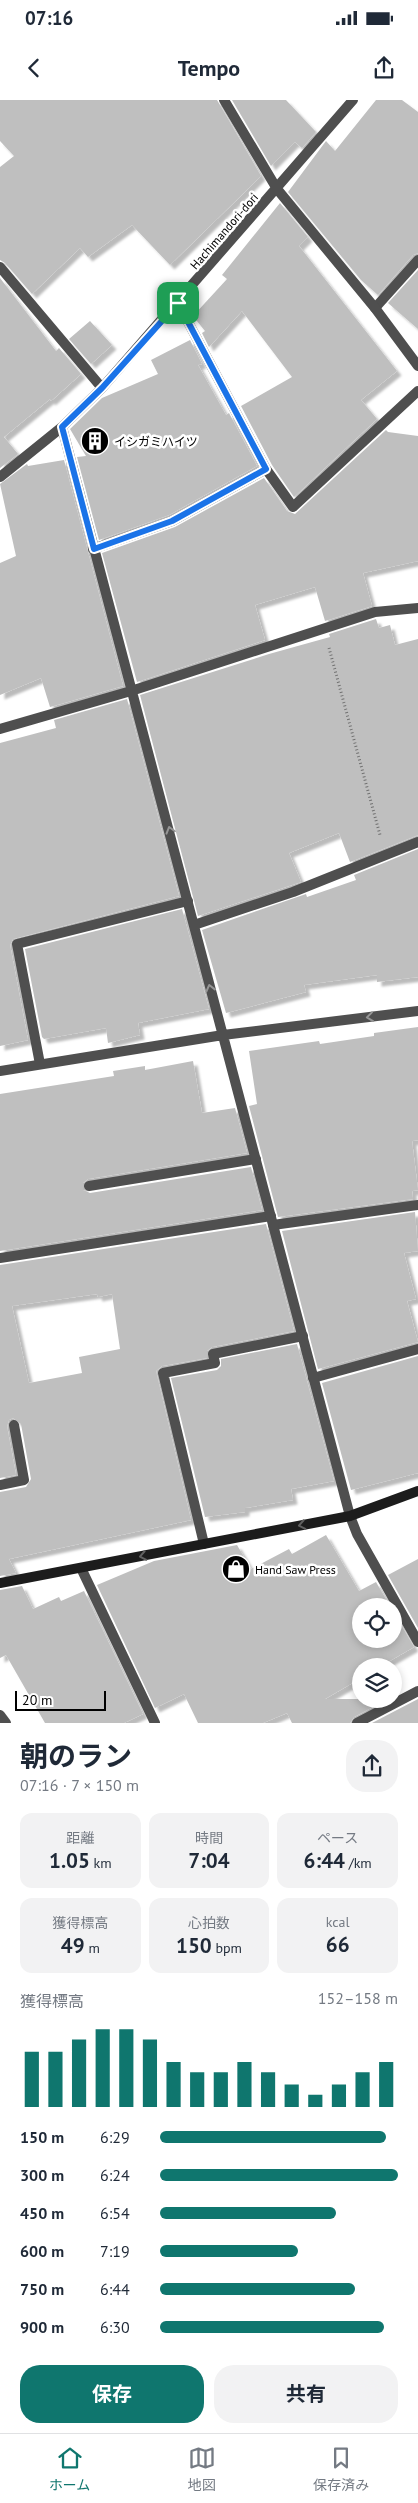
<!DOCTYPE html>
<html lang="ja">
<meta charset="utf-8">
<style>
:root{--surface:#fff;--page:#f2f2f3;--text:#1f2937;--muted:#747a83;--line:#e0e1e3;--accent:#0f766e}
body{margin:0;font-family:"PT Sans","Noto Sans JP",sans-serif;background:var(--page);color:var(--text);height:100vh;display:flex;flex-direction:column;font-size:19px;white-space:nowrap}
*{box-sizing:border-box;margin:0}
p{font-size:16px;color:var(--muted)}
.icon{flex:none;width:28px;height:28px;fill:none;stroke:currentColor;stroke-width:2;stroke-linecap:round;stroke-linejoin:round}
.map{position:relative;height:1623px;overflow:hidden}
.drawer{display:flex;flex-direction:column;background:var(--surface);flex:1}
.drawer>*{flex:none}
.tools{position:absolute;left:352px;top:1498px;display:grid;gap:10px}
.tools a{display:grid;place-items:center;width:50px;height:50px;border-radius:50%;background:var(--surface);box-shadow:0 2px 8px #0003;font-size:25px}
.scale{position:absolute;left:15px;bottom:12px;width:91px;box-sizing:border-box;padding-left:5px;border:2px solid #000;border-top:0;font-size:14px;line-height:18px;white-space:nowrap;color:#000;-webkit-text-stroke:4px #fff;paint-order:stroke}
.pin{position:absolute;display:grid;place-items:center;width:42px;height:42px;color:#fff;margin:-21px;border-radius:10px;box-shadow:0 2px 8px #0006}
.round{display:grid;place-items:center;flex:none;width:52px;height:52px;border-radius:20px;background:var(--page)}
.summary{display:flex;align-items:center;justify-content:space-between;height:85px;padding:0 20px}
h1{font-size:28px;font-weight:700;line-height:38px}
.figures{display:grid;grid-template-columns:repeat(3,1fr);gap:8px;height:85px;padding:5px 20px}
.figures div{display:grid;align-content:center;border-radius:12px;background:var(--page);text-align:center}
.figures b{font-size:21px;font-weight:700}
.figures small{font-size:14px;font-weight:400}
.figures p{font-size:14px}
.chart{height:140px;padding:10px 20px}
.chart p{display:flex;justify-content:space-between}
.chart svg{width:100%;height:90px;margin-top:5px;stroke:var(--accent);stroke-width:6}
.button{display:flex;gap:10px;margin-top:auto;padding:10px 20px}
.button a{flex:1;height:58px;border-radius:20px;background:var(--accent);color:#fff;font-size:20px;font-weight:700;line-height:58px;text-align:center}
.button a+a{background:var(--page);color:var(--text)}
ul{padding:0 20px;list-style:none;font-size:16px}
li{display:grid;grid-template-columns:80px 60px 1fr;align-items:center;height:38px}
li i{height:12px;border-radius:6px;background:var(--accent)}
.status{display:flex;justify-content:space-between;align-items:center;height:35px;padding:0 25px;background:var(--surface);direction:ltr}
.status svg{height:14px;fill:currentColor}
header{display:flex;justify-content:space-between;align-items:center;height:65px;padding:0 20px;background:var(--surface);font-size:22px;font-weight:700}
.menu{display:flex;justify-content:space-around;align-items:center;height:70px;border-top:1px solid var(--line);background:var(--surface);font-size:14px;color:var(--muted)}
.menu a{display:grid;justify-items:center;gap:2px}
.menu .current{color:var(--accent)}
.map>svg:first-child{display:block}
</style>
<div class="status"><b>07:16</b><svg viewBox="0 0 49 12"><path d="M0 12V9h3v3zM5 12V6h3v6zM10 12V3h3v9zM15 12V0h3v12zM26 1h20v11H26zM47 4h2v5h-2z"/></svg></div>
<header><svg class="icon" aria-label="back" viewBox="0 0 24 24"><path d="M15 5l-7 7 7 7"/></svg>Tempo<svg class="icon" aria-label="share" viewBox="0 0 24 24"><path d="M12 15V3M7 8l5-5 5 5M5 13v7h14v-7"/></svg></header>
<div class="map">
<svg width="418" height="1623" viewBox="0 0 418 1623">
<defs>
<filter id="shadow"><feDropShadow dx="4.5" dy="4.5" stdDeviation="1" flood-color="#0004"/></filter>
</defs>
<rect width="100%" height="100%" fill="#fff"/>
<path fill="#bfbfbf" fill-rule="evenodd" filter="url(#shadow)" d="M0 0H217L261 76 170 165 132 125 88 157 80 148 32 194 5 163 0 160V67L14 56 0 41Z
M232 0H286L316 32 302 48 295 42 271 66Z
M376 0H402L418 12V153L413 155 378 195 361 180 288 92 326 41 335 51Z
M280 103 308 137 299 146 397 271 361 300 377 319 294 397 272 365 241 306 292 277 242 211 209 247 202 233 205 231 193 216 227 179 222 175Z
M418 170V229L388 203Z
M0 178 56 251 59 248 81 274 51 301 50 299 4 337 18 354 0 368Z
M90 221 112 245 91 264 69 239Z
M190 240 202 264 198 265 226 315 229 313 257 366 169 415 99 440 77 357 86 356 70 329 102 298 158 274 151 260Z
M386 330 388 332 418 336V461L363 473 372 506 325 521 315 487 255 505 265 540 137 582 102 453 175 427 264 378 287 411 295 414Z
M64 360 123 586 50 607 41 578 0 595V463L16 456 0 384 27 364 28 366Z
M376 519 379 528 390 525 395 545 418 539V735L350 762 339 733 289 753 301 782 198 816 140 595 269 554 330 537 329 534Z
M127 599 179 796 13 839 10 845 28 940 0 946V643L56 628 54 620Z
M418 749V877L377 882V875L304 885 306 892 226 913 202 830 306 794 307 797 356 780 354 775Z
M182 809 209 909 138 923 140 935 108 943 106 928 44 939 42 937 25 849Z
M418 927V1040L412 1041 418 1090 412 1091 413 1099 278 1117 249 1006 257 1004 249 951 319 941 320 944 374 936V933Z
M193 961 202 1013 235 1008 247 1053 88 1079 83 1083V1090L90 1093 251 1067 262 1110 0 1151V994L114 976 113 971 145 966V970Z
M415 1112 418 1151 404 1153 416 1199 407 1201 418 1242 318 1269 282 1131Z
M266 1124 294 1231 212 1247 207 1251V1258L162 1266 156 1271 191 1420 9 1459 16 1473 0 1476V1392L26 1387 31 1379 21 1324 13 1318 9 1320 7 1326 16 1375 0 1378V1165ZM97 1194 98 1197 112 1194 120 1249 79 1257 82 1273 29 1283 12 1206Z
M297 1244 334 1381 291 1389 293 1400 245 1408V1412L205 1417 171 1278 217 1270 221 1266V1259Z
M418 1256V1373L351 1390 322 1283Z
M326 1435 359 1491 376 1482 390 1506H361V1539H394V1513L414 1547 381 1566H361V1578L325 1599H388L354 1617 350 1623H292L287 1613 263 1623H198L184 1594 155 1608 97 1485 154 1461 237 1445 251 1469 289 1449 292 1454Z
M418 1459V1528L388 1475Z
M22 1486 33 1509 59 1497 61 1501 84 1491 143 1614 124 1623H45L6 1555 0 1558V1490Z
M418 1599V1623H372Z"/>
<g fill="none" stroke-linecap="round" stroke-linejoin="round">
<path stroke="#717171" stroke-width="3" stroke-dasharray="1 2.5" stroke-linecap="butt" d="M329 548 380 735"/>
<path stroke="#4f4f4f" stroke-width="10" d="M178 203 266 369 293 407 418 291
M375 208 418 160
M93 449 172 421 266 369
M40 964 17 844 188 801
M89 1086 256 1059
M273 1125 418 1105
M0 1158 271 1116
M313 1278 418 1249
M0 1385 24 1380 14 1325
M204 1444 163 1273 215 1263 213 1254 303 1236
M81 1468 155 1623
M357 1623 418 1591"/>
<path stroke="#4f4f4f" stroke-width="10" d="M224 0 277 89 375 208 418 266
M0 167 102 288
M62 327 350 1416 357 1434 418 1542
M0 377 62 327 102 288 353 0
M0 629 131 591 375 512 418 508
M194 825 293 792 418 742
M0 971 223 935 418 911
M0 1615 6 1623"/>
<path stroke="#1c1c1c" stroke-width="10" d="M0 1483 350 1416 418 1391"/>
</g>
<defs><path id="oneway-chevron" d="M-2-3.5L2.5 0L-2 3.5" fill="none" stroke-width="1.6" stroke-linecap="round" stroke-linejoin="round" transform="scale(1.25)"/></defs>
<g stroke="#959595">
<use href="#oneway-chevron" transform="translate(170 730) rotate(-106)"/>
<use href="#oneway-chevron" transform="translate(210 888) rotate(-104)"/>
<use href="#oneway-chevron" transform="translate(370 917) rotate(173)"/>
</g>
<g stroke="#606060">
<use href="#oneway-chevron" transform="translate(302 1425) rotate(169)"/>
<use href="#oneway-chevron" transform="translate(143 1456) rotate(169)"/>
</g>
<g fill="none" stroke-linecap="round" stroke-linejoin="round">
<defs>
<path id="route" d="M178 203 266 369 172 421 94 449 62 327 102 288Z"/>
</defs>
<use href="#route" stroke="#fff" stroke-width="10"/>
<use href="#route" stroke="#1a73e8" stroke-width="6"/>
</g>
<defs>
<symbol id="building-disc" viewBox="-11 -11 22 22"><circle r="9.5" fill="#000" stroke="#fff"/><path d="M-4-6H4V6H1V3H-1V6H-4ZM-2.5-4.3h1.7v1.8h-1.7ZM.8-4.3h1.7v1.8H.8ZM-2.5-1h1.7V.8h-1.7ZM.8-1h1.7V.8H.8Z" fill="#fff"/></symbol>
<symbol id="shop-disc" viewBox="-11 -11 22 22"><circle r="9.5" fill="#000" stroke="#fff"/><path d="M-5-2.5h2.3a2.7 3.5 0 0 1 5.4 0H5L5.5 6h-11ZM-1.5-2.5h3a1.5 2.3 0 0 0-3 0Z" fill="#fff"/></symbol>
</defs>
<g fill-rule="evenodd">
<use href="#building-disc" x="79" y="325" width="32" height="32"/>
<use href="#shop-disc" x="220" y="1453" width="32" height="32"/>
</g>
<g text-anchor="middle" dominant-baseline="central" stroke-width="5" stroke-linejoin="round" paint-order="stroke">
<g font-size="12" fill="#000" stroke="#fff">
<text transform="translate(224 131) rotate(-49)">Hachimandori-dori</text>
</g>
<g font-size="12" fill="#000" stroke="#fff" text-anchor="start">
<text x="114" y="341">イシガミハイツ</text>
<text x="255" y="1469">Hand Saw Press</text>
</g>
</g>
</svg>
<div class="tools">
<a><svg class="icon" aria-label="locate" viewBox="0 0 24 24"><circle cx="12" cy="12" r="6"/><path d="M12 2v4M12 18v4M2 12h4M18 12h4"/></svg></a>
<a><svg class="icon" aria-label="layers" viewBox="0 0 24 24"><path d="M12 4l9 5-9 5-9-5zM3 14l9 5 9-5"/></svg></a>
</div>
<div class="scale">20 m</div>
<div class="pin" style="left:178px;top:203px;background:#1e9e55"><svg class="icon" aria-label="arrive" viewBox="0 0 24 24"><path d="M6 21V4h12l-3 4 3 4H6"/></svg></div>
</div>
<section class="drawer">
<div class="summary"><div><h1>朝のラン</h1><p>07:16 · 7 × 150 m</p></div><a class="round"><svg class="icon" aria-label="share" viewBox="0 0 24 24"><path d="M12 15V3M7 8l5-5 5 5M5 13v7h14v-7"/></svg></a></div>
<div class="figures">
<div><p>距離</p><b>1.05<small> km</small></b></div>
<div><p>時間</p><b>7:04</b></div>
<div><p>ペース</p><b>6:44<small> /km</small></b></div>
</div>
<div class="figures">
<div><p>獲得標高</p><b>49<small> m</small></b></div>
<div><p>心拍数</p><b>150<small> bpm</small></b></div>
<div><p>kcal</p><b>66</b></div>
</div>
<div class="chart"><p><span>獲得標高</span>152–158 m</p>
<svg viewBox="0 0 160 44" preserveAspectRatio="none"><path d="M5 44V17M15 44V17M25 44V11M35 44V6M45 44V6M55 44V11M65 44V22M75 44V27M85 44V27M95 44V22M105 44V27M115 44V33M125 44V38M135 44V33M145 44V27M155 44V22"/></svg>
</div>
<ul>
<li><b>150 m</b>6:29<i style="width:95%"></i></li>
<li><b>300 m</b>6:24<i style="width:100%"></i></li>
<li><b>450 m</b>6:54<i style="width:74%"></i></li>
<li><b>600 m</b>7:19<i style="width:58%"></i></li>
<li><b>750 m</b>6:44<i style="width:82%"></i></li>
<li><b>900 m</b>6:30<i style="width:94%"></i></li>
</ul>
<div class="button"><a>保存</a><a>共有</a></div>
</section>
<nav class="menu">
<a class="current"><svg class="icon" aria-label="home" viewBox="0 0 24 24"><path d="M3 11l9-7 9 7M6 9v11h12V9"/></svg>ホーム</a>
<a><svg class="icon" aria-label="map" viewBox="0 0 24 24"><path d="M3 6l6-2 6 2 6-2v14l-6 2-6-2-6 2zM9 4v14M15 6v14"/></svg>地図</a>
<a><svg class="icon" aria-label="saved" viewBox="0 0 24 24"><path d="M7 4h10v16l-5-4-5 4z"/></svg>保存済み</a>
</nav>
